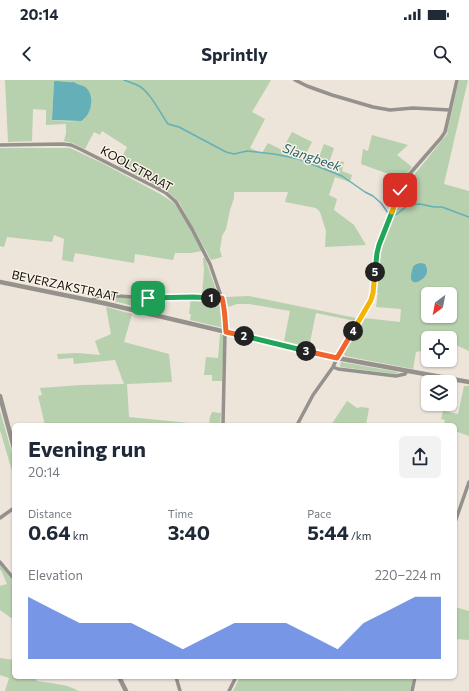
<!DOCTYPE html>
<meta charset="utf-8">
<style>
:root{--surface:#fff;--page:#f2f2f3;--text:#1f2937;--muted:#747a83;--accent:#406adc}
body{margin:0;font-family:Commissioner,sans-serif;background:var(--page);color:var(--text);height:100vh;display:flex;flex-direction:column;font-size:15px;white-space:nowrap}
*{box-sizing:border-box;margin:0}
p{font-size:13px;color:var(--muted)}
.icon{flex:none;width:22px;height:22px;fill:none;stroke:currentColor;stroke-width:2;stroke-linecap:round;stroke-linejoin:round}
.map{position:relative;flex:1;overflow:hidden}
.side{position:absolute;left:12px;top:343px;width:445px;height:256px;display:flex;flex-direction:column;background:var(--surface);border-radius:6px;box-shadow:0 1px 3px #0004}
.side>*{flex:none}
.needle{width:26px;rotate:212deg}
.tools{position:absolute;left:421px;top:207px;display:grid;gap:8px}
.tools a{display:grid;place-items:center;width:36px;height:36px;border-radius:6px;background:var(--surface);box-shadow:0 1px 3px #0004;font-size:20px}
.pin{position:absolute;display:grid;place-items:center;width:34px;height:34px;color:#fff;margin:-17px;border-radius:8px;box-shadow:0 2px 6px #0006}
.km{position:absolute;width:20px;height:20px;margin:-10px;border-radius:50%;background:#222;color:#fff;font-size:11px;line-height:20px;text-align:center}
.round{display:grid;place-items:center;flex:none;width:42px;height:42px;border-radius:6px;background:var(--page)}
.summary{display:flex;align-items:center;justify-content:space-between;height:68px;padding:0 16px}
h1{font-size:22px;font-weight:700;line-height:30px}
.figures{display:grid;grid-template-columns:repeat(3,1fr);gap:6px;height:68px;padding:4px 16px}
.figures div{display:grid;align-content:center}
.figures b{font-size:20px;font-weight:700}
.figures small{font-size:11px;font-weight:400}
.figures p{font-size:11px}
.chart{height:112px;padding:8px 16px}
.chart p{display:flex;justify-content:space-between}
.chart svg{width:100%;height:72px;margin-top:4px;fill:var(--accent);opacity:.7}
.status{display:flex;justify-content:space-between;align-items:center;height:28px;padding:0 20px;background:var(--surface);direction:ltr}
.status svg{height:11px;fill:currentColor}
header{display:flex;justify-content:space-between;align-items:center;height:52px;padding:0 16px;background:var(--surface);font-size:18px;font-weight:700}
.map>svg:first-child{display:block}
</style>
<div class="status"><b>20:14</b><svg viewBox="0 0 49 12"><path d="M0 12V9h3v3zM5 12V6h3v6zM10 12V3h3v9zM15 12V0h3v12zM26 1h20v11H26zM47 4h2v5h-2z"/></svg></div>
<header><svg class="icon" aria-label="back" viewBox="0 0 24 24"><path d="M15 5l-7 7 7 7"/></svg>Sprintly<svg class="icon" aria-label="search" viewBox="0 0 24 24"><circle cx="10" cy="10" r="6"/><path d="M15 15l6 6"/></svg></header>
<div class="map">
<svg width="469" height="611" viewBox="0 0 469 611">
<rect width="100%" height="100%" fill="#ede4da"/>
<path fill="#b7d0ad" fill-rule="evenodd" d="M5 0H271L252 32 265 39 250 68 262 73 268 63 282 70 292 52 312 62 304 78 310 81 311 80 317 82 324 64 334 68 328 86 336 89 339 81 344 82 342 91 352 95 350 102 335 97 329 115 337 119 334 130 354 145 366 165 325 167 326 151 320 132 316 128 285 122 288 112H234V118L230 130 226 149 222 156 220 170 222 177 211 180 179 122 166 110 118 85 127 67 102 51 100 55 94 52 85 69 72 63 64 61 66 53V44L46 45V30L33 29 32 61 8 62ZM54 2 85 39C75 43 62 41 52 40Z
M459 0H468L444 104 469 111V271L456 265H450V258H428V265H426L421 271 416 272 413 289 345 276 343 271 364 238 400 242 401 229 376 227 378 213H376L381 167 395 134 406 105 448 53 447 52ZM428 214H450V236H428Z
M372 55 408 65 397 75 412 87 402 99 361 84 363 69 368 71Z
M0 68H70L104 84 160 114 174 123 188 145 202 171 191 173H175L173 180 135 174 134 183 75 173 73 182 62 180 64 159 54 155 52 162 7 157 4 167 0 166Z
M203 178H205L217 213 215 216 210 217 202 215 204 190Z
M249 216 356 238 355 241 316 233 309 267 284 261 290 231 249 224H237L228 227 226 217Z
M105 217 160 220 159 232 105 219H104Z
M191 218C201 219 216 217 222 225L224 248 190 240 191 234H189Z
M106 227 132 234 124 262 169 274 172 302 127 304 129 337 209 345 210 337 212 332 221 333 220 345H45L38 316 42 315 40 308 82 305 124 304 115 280 74 284 73 278 58 279 57 274 77 273 100 275 95 261 111 254Z
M220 254 224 255 222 301H212V295H204L206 277 218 278Z
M341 282 398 292 396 294 341 287 340 285Z
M464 306H469V356L455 351V345H444L445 340 441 339 443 331 458 334Z
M347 321 357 328 361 327 369 328 366 345H331Z
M0 331 14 380V398L0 350Z
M0 484 14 502V540L0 530V506L7 504 1 490H0Z
M455 527 469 531V560L455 559Z
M0 578 14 580V597H34L37 601C48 603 69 604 78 611H5L9 598 0 595Z
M240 597H413L410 611H350L351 610 349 611H233Z"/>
<path fill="#64afb8" d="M55 1C62 1 67 3 74 2 77 5 82 5 85 7 96 15 91 36 81 41L52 40 54 2Z
M421 183 425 184C426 186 427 188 427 190 428 200 406 211 412 191 413 185 415 184 421 183Z"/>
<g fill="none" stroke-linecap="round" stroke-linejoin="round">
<path stroke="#64afb8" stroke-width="1.5" d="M124 0C129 2 135 4 139 6 151 13 160 33 168 44L179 47 226 72 234 74 247 71 274 74 299 79 342 96 365 112 373 116 381 123 388 133
M394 135 397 134 408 125 420 124 434 127H442L469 137"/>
<path stroke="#95918d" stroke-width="3.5" d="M295 0 307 6 332 15 373 27 390 30 413 28 450 30
M0 65 63 64 71 65 80 69 157 108 166 113 176 122 192 149 210 184 222 219 224 228 225 252 223 345
M93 220 95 217 104 215 148 218 193 217 215 219 222 218
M333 287 338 289 396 296 405 294 407 291
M297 345 313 315 333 287 337 278 369 226 371 220 373 213 377 173 379 165 403 105 407 97 441 58 445 52 457 0
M0 438 14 428
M455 442 469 402
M0 482 14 499
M176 597 180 611
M229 611 236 597
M412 611 415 597"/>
<path stroke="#95918d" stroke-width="4.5" d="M0 202 103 223 337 278 469 302
M0 316 14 368
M119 597 126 611"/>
</g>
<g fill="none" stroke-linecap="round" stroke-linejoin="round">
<defs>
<path id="split-1" d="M148 218 193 217 211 218"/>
<path id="split-2" d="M211 218H222C225 229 225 240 226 252L244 256"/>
<path id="split-3" d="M244 256 306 271"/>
<path id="split-4" d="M306 271 337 278 353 251"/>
<path id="split-5" d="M353 251 371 220 373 213 375 192"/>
<path id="split-6" d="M375 192 377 173 379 165 392 132"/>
<path id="split-7" d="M392 132 400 110"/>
</defs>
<use href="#split-1" stroke="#fff" stroke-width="8"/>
<use href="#split-2" stroke="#fff" stroke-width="8"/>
<use href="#split-3" stroke="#fff" stroke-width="8"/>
<use href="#split-4" stroke="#fff" stroke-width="8"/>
<use href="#split-5" stroke="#fff" stroke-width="8"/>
<use href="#split-6" stroke="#fff" stroke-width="8"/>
<use href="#split-7" stroke="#fff" stroke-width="8"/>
<use href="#split-1" stroke="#22a559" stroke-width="5"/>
<use href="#split-2" stroke="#f0652b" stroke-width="5"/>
<use href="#split-3" stroke="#22a559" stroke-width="5"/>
<use href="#split-4" stroke="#f0652b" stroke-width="5"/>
<use href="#split-5" stroke="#f5b400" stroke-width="5"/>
<use href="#split-6" stroke="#22a559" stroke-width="5"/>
<use href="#split-7" stroke="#f5b400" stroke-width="5"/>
</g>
<g text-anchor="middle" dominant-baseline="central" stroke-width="3" stroke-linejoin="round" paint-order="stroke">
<g font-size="12" fill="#0f0c09" stroke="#faf2e7">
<text transform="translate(137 88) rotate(29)">KOOLSTRAAT</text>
<text transform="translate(65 205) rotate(12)">BEVERZAKSTRAAT</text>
</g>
<g font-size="13" font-style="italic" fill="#226068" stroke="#faf2e7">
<text transform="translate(312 77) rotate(19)">Slangbeek</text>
</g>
</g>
</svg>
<div class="tools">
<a><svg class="needle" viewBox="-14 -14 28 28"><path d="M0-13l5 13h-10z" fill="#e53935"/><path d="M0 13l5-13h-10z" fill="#747a83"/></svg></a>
<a><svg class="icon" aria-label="locate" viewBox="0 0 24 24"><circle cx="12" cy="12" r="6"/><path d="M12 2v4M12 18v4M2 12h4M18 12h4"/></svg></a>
<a><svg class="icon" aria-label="layers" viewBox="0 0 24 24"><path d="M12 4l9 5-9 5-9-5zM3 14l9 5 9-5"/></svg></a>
</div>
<div class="pin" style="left:148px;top:218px;background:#1e9e55"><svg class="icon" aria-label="arrive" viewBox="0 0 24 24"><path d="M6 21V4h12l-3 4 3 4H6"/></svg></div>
<div class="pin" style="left:400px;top:110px;background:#d93025"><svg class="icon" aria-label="check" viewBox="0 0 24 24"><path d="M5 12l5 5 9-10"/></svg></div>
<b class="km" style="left:211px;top:218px">1</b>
<b class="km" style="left:244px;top:256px">2</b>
<b class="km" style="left:306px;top:271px">3</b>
<b class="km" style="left:353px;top:251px">4</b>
<b class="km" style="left:375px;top:192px">5</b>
<section class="side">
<div class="summary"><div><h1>Evening run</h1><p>20:14</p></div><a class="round"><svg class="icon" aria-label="share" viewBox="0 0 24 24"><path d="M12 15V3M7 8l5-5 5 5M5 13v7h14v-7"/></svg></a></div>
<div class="figures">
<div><p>Distance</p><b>0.64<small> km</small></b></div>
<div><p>Time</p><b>3:40</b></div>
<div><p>Pace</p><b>5:44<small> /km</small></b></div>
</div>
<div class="chart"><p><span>Elevation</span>220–224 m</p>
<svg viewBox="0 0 160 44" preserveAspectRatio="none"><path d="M0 44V6L10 14L20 22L30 22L40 22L50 30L60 38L70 30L80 22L90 22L100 22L110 30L120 38L130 22L140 14L150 6L160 6V44z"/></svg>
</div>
</section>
</div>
